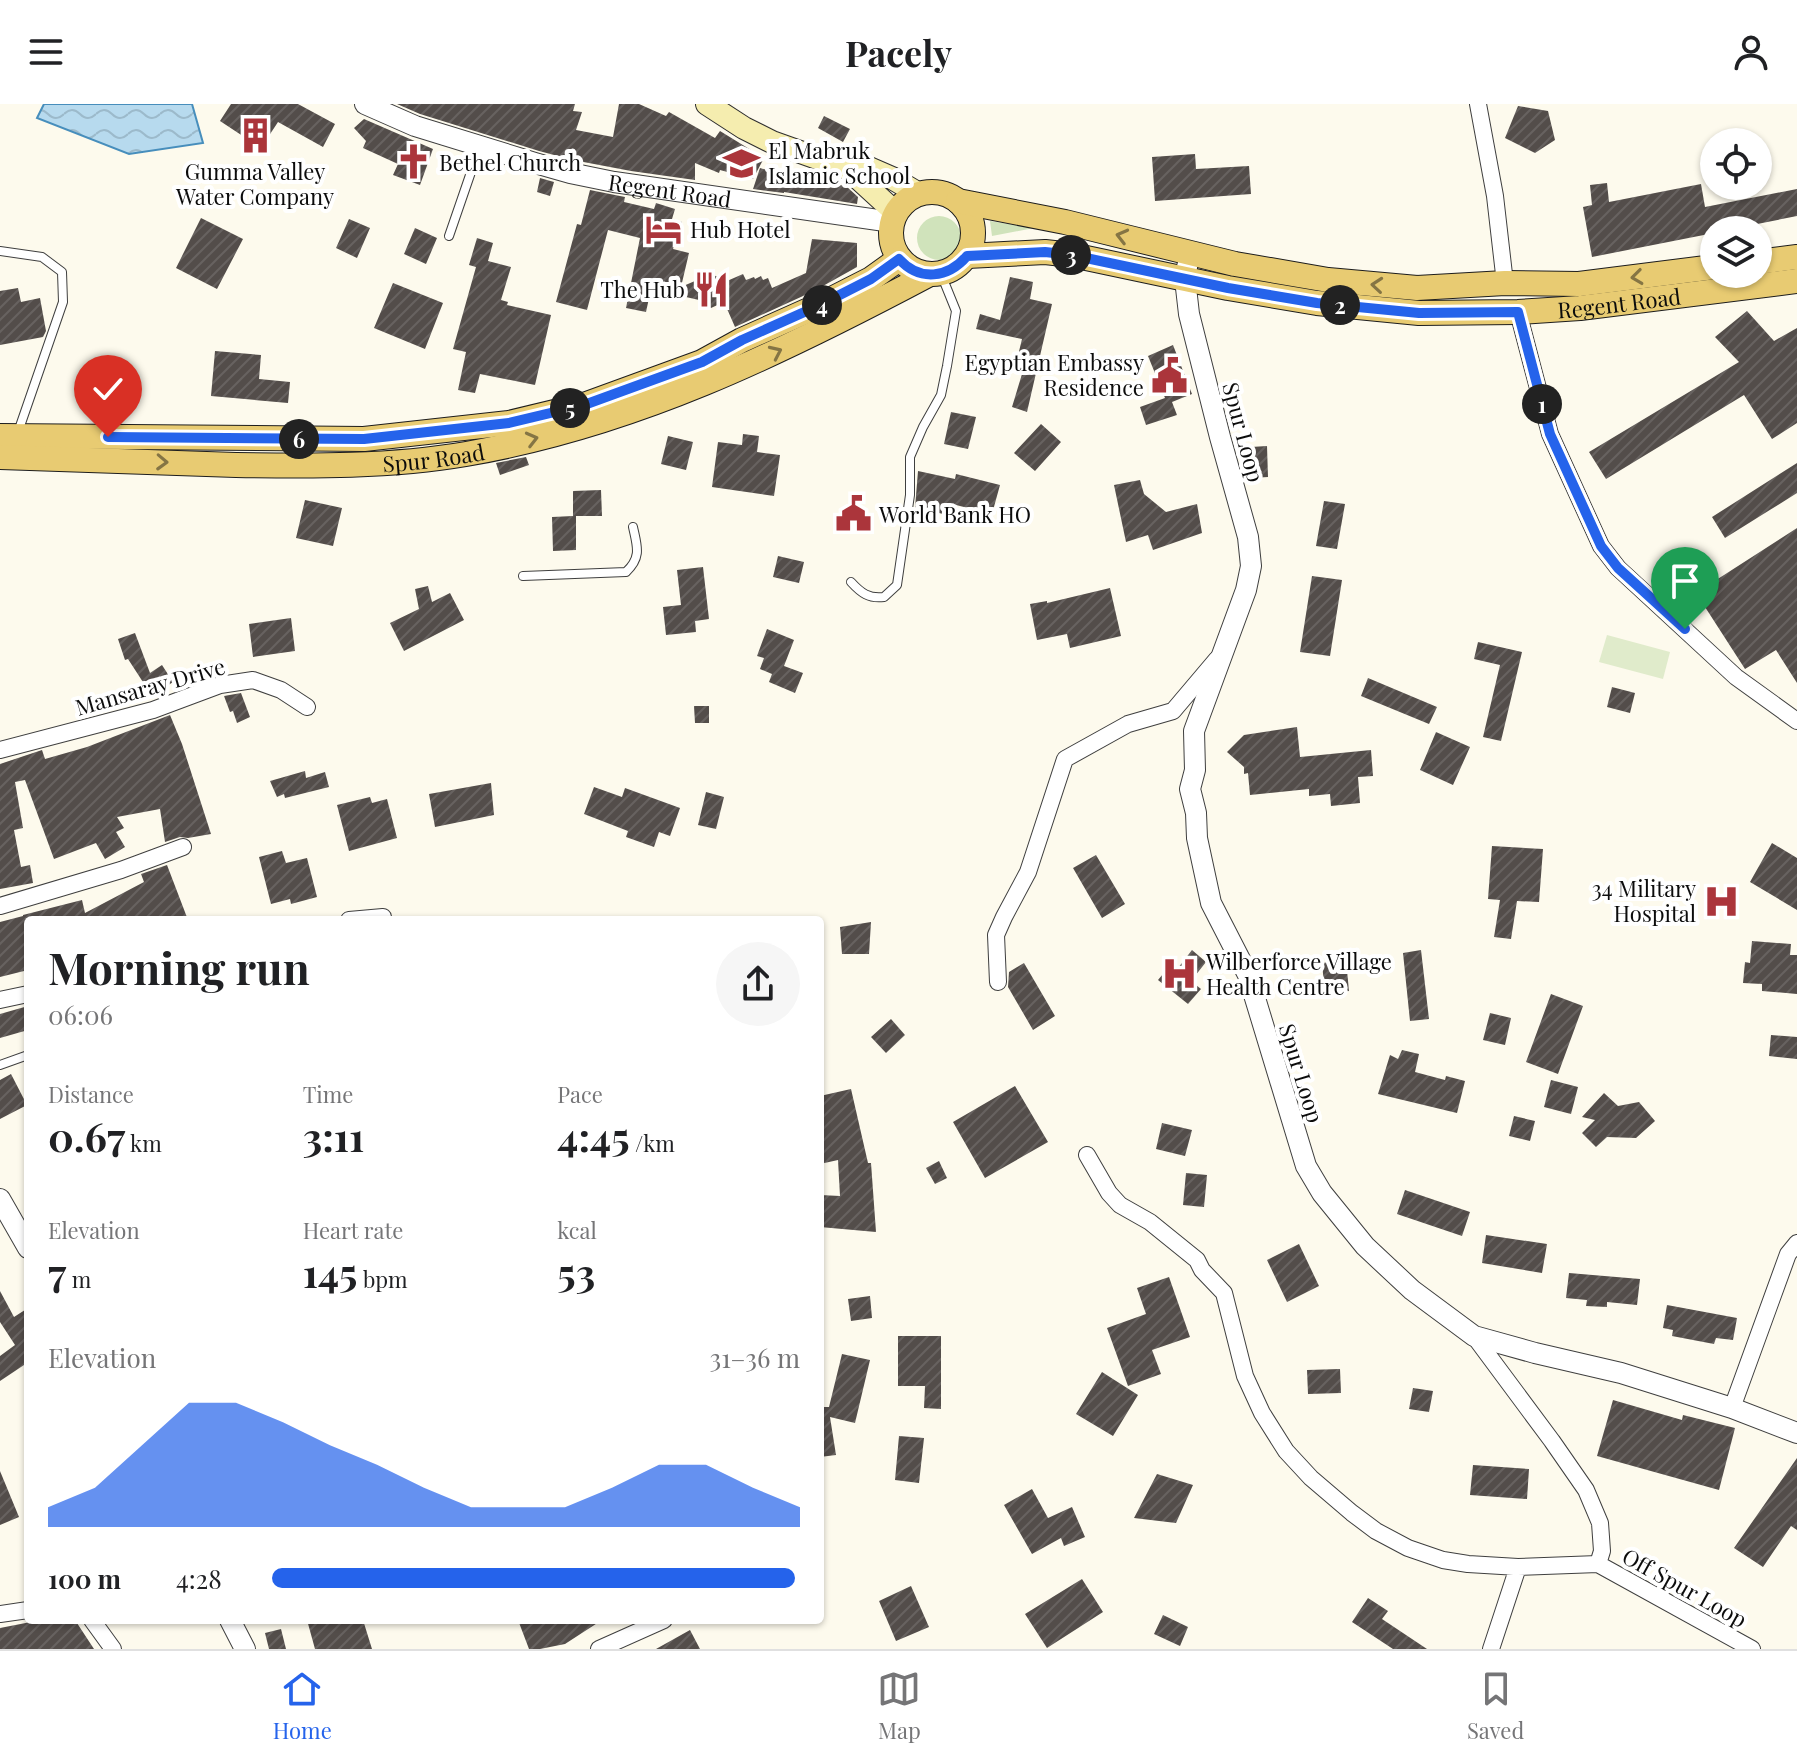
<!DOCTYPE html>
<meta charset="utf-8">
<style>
:root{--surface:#fff;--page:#f6f6f6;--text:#202124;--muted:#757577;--line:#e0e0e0;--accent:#2563eb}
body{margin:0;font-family:"Playfair Display",serif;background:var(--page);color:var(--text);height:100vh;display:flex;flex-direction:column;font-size:30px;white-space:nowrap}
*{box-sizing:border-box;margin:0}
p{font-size:26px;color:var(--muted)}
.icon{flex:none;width:44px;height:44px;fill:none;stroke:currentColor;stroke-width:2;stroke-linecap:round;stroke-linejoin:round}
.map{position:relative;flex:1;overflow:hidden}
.details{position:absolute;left:24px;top:812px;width:800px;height:708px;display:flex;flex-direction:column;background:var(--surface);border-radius:8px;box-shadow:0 2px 6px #0004}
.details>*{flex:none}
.tools{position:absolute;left:1700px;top:24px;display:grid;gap:16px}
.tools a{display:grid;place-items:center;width:72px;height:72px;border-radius:50%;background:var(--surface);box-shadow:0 2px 6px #0004;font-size:40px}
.pin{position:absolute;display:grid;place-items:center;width:68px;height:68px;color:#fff;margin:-82px -34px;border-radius:50% 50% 50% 0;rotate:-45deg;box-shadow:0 0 8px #0007}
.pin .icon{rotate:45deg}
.km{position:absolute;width:40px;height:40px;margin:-20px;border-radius:50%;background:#222;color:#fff;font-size:22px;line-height:40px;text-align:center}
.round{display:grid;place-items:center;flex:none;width:84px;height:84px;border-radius:42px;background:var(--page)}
.summary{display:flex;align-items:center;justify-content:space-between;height:136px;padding:0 24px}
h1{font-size:44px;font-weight:700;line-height:60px}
.stats{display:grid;grid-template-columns:repeat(3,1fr);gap:12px;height:136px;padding:8px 24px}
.stats div{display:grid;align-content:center}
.stats b{font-size:40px;font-weight:700}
.stats small{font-size:22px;font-weight:400}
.stats p{font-size:22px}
.chart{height:224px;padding:16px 24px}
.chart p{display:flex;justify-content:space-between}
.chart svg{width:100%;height:144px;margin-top:8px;fill:var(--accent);opacity:.7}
ul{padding:0 24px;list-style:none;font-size:26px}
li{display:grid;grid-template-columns:128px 96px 1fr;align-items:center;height:60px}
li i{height:20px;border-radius:10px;background:var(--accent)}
header{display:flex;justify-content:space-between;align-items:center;height:104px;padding:0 24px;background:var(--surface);font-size:36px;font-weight:700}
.dock{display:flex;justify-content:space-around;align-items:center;height:112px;border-top:2px solid var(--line);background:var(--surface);font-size:22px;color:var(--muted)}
.dock a{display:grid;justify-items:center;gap:4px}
.dock .selected{color:var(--accent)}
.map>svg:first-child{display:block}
</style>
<header><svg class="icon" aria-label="menu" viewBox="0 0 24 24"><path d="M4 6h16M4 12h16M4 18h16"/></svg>Pacely<svg class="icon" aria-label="person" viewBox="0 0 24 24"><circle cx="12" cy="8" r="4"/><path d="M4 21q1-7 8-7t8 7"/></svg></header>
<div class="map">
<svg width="1797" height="1545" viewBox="0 0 1797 1545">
<defs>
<pattern id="water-waves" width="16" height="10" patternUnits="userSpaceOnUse" patternTransform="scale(2)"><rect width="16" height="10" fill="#b7daee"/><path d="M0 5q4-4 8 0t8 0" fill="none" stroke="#9cbacb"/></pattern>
<pattern id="building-hatch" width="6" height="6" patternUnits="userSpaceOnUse" patternTransform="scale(2)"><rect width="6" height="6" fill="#534d4a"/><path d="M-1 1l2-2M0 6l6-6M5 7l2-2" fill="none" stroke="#676260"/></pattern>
</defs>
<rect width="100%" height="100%" fill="#fdfaed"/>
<path fill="#d0e3bb" d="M917 134a22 22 0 1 1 44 0a22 22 0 1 1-44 0Z
M990 117 1034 124 992 132Z"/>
<path fill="#e0ebcb" d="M1607 531 1670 548 1663 575 1599 558Z"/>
<path fill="url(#water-waves)" stroke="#478ebc" stroke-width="2" d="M44 0H192L203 39 129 50 37 14Z"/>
<path fill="url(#building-hatch)" d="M231 0H298L335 20 323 43 278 18 261 44 220 17Z
M397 0H575L573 7 582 8 576 26 613 33 619 0H639L666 12 669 8 715 34 720 27 764 54 753 75 720 66 719 69 695 59V76L631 67 573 56 539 47 420 10Z
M1518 2 1548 7 1555 36 1535 49 1505 34Z
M824 12 850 25 843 38 818 24Z
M364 15 433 45 420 81 393 71 398 60 363 44 366 37 354 24Z
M1195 50 1196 65 1249 62 1251 90 1155 97 1152 53Z
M760 64 820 82V78L846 82 858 93 857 100 784 88V89L753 85Z
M540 74 554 78 550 92 537 88Z
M1607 79 1609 98 1701 80 1705 103 1797 85V112L1727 126H1714V129L1592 153 1583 103 1592 101 1590 81Z
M590 86 625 93 624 98 654 105 656 99 675 105 672 115 682 118 673 145 689 149 681 183 711 170 727 177 743 170 746 176 754 173 755 175 761 172 763 176 768 174 772 184 806 169 812 135 857 139V163L814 187 735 223 724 198 711 204 700 199 699 196 651 185 646 208 626 204 640 134 608 126 587 206 556 198 577 120 581 121Z
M201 114 243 135 217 185 176 164Z
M349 115 370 124 357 154 336 144Z
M415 124 437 134 426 160 404 150Z
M477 134 493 139 488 157 511 163 501 196 508 198 507 201 551 211 535 281 480 270 475 289 458 286 466 248 453 245 476 163 469 161Z
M1010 173 1033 178 1030 195 1052 200 1027 308 1012 303 1022 270 1014 268 1022 235 976 225 980 210 1000 216Z
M393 179 443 199 425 245 374 224Z
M18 184 21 198 40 194 46 227 43 233 0 241V187Z
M1747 207 1774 237 1797 224V319L1772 335 1744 291 1606 375 1589 348 1739 258 1715 233Z
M1173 241 1192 290 1172 298 1177 311 1146 321 1140 303 1165 294 1148 252Z
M215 247 261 251 259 275 290 278 288 299 211 292Z
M951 308 976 313 968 345 944 340Z
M1041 320 1061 338 1035 367 1014 349Z
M743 330 759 332 757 348 780 351 774 392 712 383 718 338 742 341Z
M668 332 693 338 686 366 661 360Z
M1267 342 1268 373 1252 374 1251 343Z
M526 353 529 361 500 371 496 359Z
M1797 359V389L1725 434 1712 413Z
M918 367 955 375 956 370 1000 381 992 410 956 401 953 412 915 404Z
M1140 376 1144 390 1166 408 1197 400 1202 429 1153 446 1148 431 1126 438 1114 381Z
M601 386 602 412H576V446L553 447 552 413 573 412V387Z
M305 396 342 404 333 442 296 434Z
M1324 397 1345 400 1337 445 1316 442Z
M1797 424V579L1776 546 1745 565 1696 489Z
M778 452 804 458 799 479 773 473Z
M703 463 709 515 695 517 696 528 666 531 663 503 681 501 677 466Z
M1312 472 1342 476 1330 552 1300 548Z
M428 482 432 498 450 489 464 516 404 547 390 519 419 505 415 485Z
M1110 484 1121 532 1070 544 1067 530 1037 536 1030 500 1047 497V499Z
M291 514 295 547 253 553 249 520Z
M767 525 794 536 784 562 803 569 795 589 769 578 772 570 760 565 764 554 757 552Z
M135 529 150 569 162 561 173 578 152 592 128 555 125 556 118 535Z
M1478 538 1522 548 1501 637 1483 633 1500 561 1474 555Z
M1368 574 1437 603 1429 620 1361 592Z
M1612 583 1635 589 1630 609 1607 603Z
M241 589 250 613 237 619 233 607 230 608 224 592Z
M694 602H709V619H695Z
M170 611 182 640 211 730 188 734 180 733 165 738 160 705 117 713 124 724 116 728 125 743 105 755 96 739 54 755 25 676 15 678 23 724 14 726 21 763 30 761 33 779 0 785V660L42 646 45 655 87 643Z
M1297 623 1300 653 1371 646 1373 672 1358 673 1360 699 1331 702 1330 690 1309 692V685L1250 691 1248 669 1244 670V663L1227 648 1244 631Z
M1436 628 1470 643 1453 681 1420 666Z
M305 667 306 674 325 668 329 683 285 694 284 690 277 693 270 677Z
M491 679 494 711 435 723 429 690Z
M594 683 622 693 625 684 680 704 670 732 659 728 654 743 626 733 628 727 584 710Z
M706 688 724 693 716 725 698 721Z
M370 693 372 699 387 695 397 734 349 747 337 701Z
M1772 739 1797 754V806L1750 778Z
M1492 742 1543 745 1539 798 1517 797 1511 835 1494 833 1500 796 1488 795Z
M282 747 286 759 307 754 317 793 291 800 290 795 271 800 259 753Z
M1096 751 1125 800 1102 814 1073 764Z
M167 761 188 816H28V866L0 873V818L23 812V811L82 796 85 809 144 778 141 770Z
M871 818 869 850H842L840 823Z
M1752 837 1791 840 1790 851H1797V890L1762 887V880L1743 879 1745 858 1750 859Z
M1192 846 1206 858 1191 877 1201 885 1188 900 1158 876 1172 859 1178 864Z
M1421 846 1429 915 1410 917 1403 849Z
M1346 856 1349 887 1325 890 1322 859Z
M1024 859 1055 912 1033 926 1008 883 1009 868Z
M1551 890 1583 902 1558 970 1526 958Z
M28 902V926L0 934V910Z
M1490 909 1511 914 1505 941 1483 936Z
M891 915 905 931 886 949 871 933Z
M1771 931 1797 933V955L1769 952Z
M1402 946 1419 950 1415 968 1445 976 1446 972 1465 977 1457 1009 1378 990 1390 951 1398 955Z
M11 970 27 1001 0 1015V976Z
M1551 976 1578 983 1571 1010 1544 1003Z
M1015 982 1048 1038 985 1074 953 1018Z
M851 985 868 1059H871L876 1128 820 1123V1091L840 1092 838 1056 820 1060V992Z
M1604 989 1618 1002 1639 998 1655 1017 1636 1034 1607 1033 1596 1043 1582 1029 1595 1016 1582 1013Z
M1514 1012 1535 1017 1530 1037 1509 1032Z
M1162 1019 1192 1026 1185 1052 1156 1045Z
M939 1057 947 1074 935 1080 926 1064Z
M1186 1069 1207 1071 1204 1103 1183 1101Z
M1405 1086 1470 1108 1462 1132 1397 1110Z
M1486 1131 1547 1140 1542 1169 1482 1159Z
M1299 1140 1319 1182 1287 1198 1267 1156Z
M1569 1169 1640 1175 1637 1201 1607 1198V1203L1586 1202 1587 1196 1566 1194Z
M1169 1173 1190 1233 1152 1246 1161 1270 1128 1282 1107 1224 1146 1210 1137 1184Z
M0 1187 14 1213 28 1204V1261L27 1259 0 1277V1252L15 1241 0 1218Z
M870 1192 872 1214 851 1217 848 1195Z
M1667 1201 1737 1214 1733 1236 1716 1234 1714 1240 1672 1232 1673 1226 1663 1224Z
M898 1232H941V1305L924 1304 925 1282H898Z
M842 1250 870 1256 855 1319 830 1313 836 1351 820 1353V1303H829Z
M1340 1265 1341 1289 1308 1290 1307 1266Z
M1102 1268 1138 1291 1113 1332 1076 1310Z
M1413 1284 1433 1287 1429 1308 1409 1305Z
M1613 1296 1682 1316 1683 1311 1735 1324 1719 1386 1597 1352Z
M899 1332 924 1334 919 1379 895 1376Z
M1797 1354V1426L1791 1422 1763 1463 1734 1444Z
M1473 1361 1529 1365 1527 1395 1470 1391Z
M0 1367 19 1413 0 1421Z
M1157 1370 1193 1381 1176 1419 1134 1414Z
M1032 1385 1048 1414 1072 1403 1085 1433 1064 1442 1061 1434 1032 1450 1004 1401Z
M1082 1475 1103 1508 1047 1544 1025 1510Z
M911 1482 929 1523 896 1537 879 1497Z
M1368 1494 1388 1507 1382 1515 1427 1545H1393L1352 1518Z
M1163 1511 1188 1523 1180 1542 1154 1530Z
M41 1516H75L94 1545H0V1524Z
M307 1516H363L372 1545H315Z
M518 1516H602L565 1540 540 1545H529Z
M281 1525 286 1545H269L265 1529Z
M690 1526 700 1545H656Z"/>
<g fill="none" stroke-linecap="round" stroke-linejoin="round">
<defs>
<path id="service" d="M449 132 480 42
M0 147 42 153 62 168 63 198 18 328
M523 472 626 468C642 453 637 442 633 423
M851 478C861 489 869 495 884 493L897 481 910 391V353L923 323 941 291 947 262 956 207 941 170
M0 961 28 951"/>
<path id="minor" d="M1478 0 1495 92 1505 179
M1518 208 1550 330 1601 442 1618 464 1736 573 1797 617
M0 646 153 606 220 581 253 576 281 586 307 603
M0 802 121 766 183 743
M349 816 383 813
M998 878 996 831 1004 813 1028 768 1065 655 1128 620 1173 607 1217 555
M0 896 28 890
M1087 1051 1109 1089 1120 1101 1150 1118 1197 1156 1202 1166 1224 1189 1245 1272 1262 1309 1286 1347 1311 1374 1352 1409 1376 1427 1408 1444 1443 1456 1468 1460 1518 1463 1598 1460
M1474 1232 1552 1337 1586 1386 1600 1419 1602 1447 1598 1460
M1732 1304 1788 1150 1797 1139
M1598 1460 1752 1545
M0 1510 28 1506
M92 1516 113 1545
M599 1545 664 1516
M1491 1545 1518 1463"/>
<g id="tertiary">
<path id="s1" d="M365 0 415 22 535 59 570 69 614 78 892 118"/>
<path d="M1187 163 1185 175 1189 210 1220 333 1248 433 1251 462 1246 486 1194 627 1195 666 1190 685 1196 709 1197 734 1211 799 1248 871 1306 1062 1322 1089 1365 1142 1412 1186 1474 1232 1535 1249 1621 1269 1732 1304 1797 1329"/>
<path d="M0 1095 28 1144"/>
<path d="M230 1516 245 1545"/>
</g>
<path id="secondary" d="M707 0 744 24 772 38 848 65 896 109
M848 65 869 64 892 74 919 90"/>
<g id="primary">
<circle cx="932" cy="129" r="41"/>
<path d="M958 97 1065 118 1235 160 1328 176 1417 184 1505 179 1579 180 1714 163"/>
<path id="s2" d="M967 152 1045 148 1072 151 1228 184 1317 199 1419 209 1518 208 1580 204 1797 177"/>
<path d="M1758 158 1797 153"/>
<path d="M0 332 364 335 509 319 584 301 702 258 742 236 820 201 871 175 899 155"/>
<path id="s3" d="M0 353C79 356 158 359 236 361 313 362 390 363 466 350 634 321 779 250 928 171"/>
</g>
</defs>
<use href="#service" stroke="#3f3f3f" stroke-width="10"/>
<use href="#minor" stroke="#3f3f3f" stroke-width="18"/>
<use href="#tertiary" stroke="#3f3f3f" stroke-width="22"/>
<use href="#secondary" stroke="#2e2e2e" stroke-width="24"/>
<use href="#primary" stroke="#1d1d1d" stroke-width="26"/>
<use href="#service" stroke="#fff" stroke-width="8"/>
<use href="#minor" stroke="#fff" stroke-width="16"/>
<use href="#tertiary" stroke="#fff" stroke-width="20"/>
<use href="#secondary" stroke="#f5edaf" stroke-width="22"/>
<use href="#primary" stroke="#e8cb72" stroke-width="24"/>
</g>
<defs><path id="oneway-chevron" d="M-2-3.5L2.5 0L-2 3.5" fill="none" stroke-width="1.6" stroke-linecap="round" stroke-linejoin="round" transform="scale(2)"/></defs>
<g stroke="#857544">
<use href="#oneway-chevron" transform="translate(1122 132) rotate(-166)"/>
<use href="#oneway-chevron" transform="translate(1637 173) rotate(173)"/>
<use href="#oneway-chevron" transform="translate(1377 181) rotate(-175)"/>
<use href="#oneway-chevron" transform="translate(776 248) rotate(-25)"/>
<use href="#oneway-chevron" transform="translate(532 335) rotate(-14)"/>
<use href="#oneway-chevron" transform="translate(162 358) rotate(2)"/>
</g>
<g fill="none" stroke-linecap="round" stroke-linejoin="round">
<defs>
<path id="route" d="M108 333 364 335 509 319 584 301 702 258 742 236 820 201 871 175 899 155C920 178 948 174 967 152L1045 148 1072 151 1228 184 1317 199 1419 209 1518 208 1550 330 1601 442 1618 464 1685 525"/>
</defs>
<use href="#route" stroke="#fff" stroke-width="16"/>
<use href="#route" stroke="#2563eb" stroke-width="10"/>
</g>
<defs>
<symbol id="building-bare" viewBox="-9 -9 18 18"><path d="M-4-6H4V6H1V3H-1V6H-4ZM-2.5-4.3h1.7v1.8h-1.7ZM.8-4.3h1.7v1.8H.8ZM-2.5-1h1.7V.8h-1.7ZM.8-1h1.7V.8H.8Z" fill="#ab353b" stroke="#fff" stroke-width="2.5" paint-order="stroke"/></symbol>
<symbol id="church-bare" viewBox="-9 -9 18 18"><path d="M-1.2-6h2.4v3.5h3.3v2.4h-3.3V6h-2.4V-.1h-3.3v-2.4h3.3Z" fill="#ab353b" stroke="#fff" stroke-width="2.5" paint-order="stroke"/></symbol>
<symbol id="school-bare" viewBox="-9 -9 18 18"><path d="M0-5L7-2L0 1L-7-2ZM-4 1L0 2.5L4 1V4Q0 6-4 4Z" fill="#ab353b" stroke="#fff" stroke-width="2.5" paint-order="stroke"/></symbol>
<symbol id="hotel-bare" viewBox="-9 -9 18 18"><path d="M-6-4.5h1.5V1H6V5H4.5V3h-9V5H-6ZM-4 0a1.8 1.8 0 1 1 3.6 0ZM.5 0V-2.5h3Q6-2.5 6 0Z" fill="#ab353b" stroke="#fff" stroke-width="2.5" paint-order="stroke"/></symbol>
<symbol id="restaurant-bare" viewBox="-9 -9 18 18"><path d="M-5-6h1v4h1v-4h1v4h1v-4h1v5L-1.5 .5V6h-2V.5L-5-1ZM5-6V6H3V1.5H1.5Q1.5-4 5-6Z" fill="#ab353b" stroke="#fff" stroke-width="2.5" paint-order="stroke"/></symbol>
<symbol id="civic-bare" viewBox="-9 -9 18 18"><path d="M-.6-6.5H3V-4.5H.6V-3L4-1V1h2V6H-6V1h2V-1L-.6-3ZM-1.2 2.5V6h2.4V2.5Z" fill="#ab353b" stroke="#fff" stroke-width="2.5" paint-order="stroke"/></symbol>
<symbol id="hospital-bare" viewBox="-9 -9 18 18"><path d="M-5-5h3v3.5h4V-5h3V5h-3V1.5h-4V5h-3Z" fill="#ab353b" stroke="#fff" stroke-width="2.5" paint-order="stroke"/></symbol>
</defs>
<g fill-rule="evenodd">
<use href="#building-bare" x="230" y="6" width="51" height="51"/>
<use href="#church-bare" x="388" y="32" width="51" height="51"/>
<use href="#school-bare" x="716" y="34" width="51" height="51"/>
<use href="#hotel-bare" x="638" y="100" width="51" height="51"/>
<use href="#restaurant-bare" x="686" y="160" width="51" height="51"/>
<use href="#civic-bare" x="1144" y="246" width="51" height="51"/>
<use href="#civic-bare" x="828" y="384" width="51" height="51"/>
<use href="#hospital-bare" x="1696" y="772" width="51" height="51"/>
<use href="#hospital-bare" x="1154" y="844" width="51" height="51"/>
</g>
<g text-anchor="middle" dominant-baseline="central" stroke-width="8" stroke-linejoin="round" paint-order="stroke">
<g font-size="22" fill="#0c0c0c" stroke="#fff" text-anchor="start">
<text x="768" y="46">El Mabruk<tspan x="768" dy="25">Islamic School</tspan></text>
<text x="439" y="58">Bethel Church</text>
<text x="255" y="67" text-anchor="middle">Gumma Valley<tspan x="255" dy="25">Water Company</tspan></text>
<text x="690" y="125">Hub Hotel</text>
<text x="685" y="185" text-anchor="end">The Hub</text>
<text x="1144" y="258" text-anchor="end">Egyptian Embassy<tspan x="1144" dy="25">Residence</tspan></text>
<text x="879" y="410">World Bank HO</text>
<text x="1696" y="784" text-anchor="end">34 Military<tspan x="1696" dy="25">Hospital</tspan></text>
<text x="1206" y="857">Wilberforce Village<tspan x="1206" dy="25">Health Centre</tspan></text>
</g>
<g font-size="22" fill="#0c0c0c" stroke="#fff">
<text stroke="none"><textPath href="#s1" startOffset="318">Regent Road</textPath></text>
<text stroke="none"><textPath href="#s2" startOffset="658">Regent Road</textPath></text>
<text transform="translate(1244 328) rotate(75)">Spur Loop</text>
<text stroke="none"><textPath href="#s3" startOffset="434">Spur Road</textPath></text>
<text transform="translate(150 582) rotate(-16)">Mansaray Drive</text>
<text transform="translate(1302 969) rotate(73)">Spur Loop</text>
<text transform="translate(1685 1483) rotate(29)">Off Spur Loop</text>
</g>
</g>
</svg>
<div class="tools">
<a><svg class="icon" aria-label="locate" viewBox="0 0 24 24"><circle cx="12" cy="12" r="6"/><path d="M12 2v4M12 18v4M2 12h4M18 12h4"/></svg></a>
<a><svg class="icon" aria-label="layers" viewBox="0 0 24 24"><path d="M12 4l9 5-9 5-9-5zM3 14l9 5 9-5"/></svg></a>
</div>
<div class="pin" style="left:1685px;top:525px;background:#1e9e55"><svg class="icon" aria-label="arrive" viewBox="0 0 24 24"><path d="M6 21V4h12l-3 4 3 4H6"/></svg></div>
<div class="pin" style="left:108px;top:333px;background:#d93025"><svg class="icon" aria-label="check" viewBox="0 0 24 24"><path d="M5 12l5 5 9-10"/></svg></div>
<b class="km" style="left:1542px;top:300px">1</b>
<b class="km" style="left:1340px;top:201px">2</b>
<b class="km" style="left:1071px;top:151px">3</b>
<b class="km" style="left:822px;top:201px">4</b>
<b class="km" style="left:570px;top:304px">5</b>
<b class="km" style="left:299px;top:335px">6</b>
<section class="details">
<div class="summary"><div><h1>Morning run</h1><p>06:06</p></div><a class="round"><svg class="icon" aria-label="share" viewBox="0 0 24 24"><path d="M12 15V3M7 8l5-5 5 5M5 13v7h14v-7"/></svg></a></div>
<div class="stats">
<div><p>Distance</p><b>0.67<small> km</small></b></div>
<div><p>Time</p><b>3:11</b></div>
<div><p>Pace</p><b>4:45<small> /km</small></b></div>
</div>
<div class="stats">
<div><p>Elevation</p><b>7<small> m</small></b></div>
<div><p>Heart rate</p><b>145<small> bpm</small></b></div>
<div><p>kcal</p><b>53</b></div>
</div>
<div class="chart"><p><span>Elevation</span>31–36 m</p>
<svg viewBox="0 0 160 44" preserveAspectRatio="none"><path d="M0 44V38L10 32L20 19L30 6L40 6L50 12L60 19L70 25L80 32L90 38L100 38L110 38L120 32L130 25L140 25L150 32L160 38V44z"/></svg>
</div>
<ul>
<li><b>100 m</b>4:28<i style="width:99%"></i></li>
</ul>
</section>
</div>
<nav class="dock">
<a class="selected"><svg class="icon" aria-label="home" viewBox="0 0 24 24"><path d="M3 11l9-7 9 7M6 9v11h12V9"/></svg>Home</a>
<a><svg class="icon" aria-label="map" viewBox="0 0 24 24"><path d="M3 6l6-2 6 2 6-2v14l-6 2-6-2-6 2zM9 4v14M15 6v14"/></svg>Map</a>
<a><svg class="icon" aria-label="saved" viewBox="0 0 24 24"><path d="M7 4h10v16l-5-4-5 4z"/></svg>Saved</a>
</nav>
